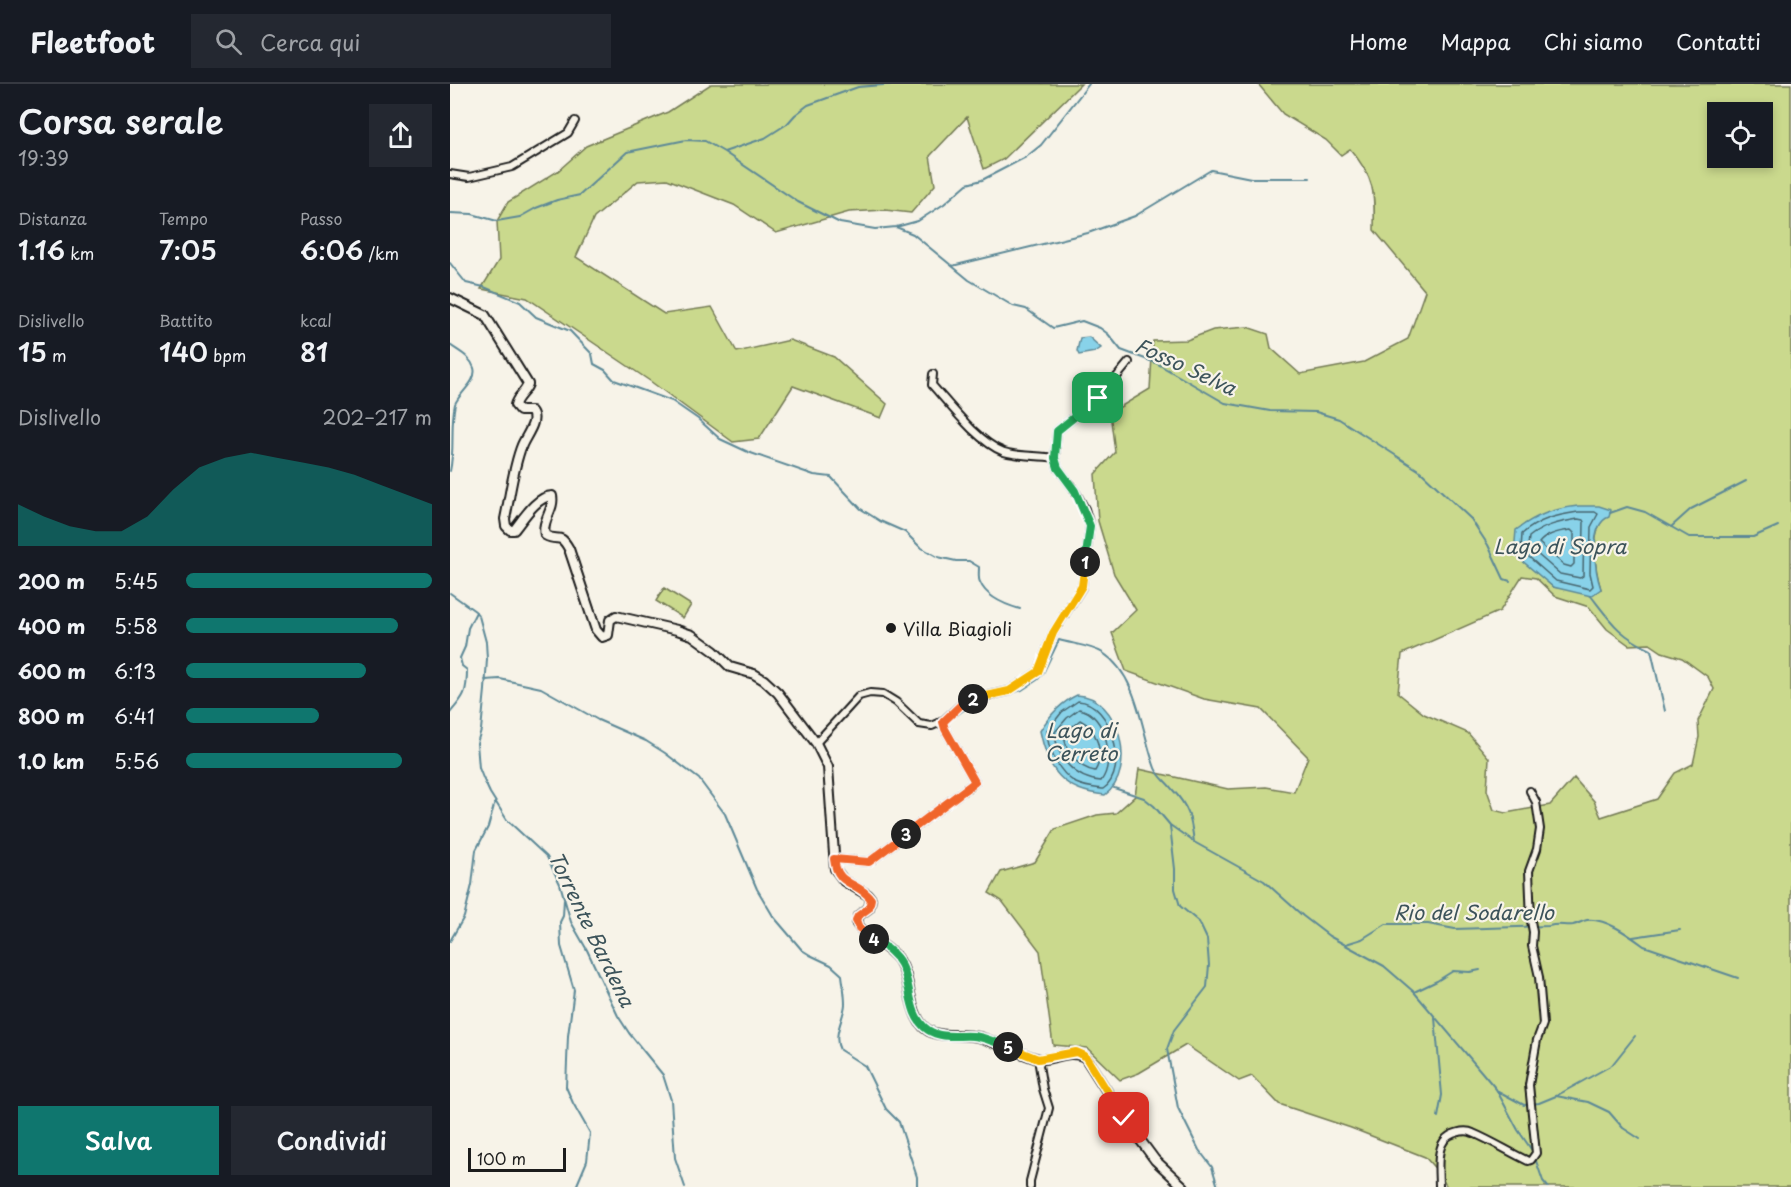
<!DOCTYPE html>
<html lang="it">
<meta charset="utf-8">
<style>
:root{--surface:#171b24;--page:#242831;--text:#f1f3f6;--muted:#9ea1a6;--line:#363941;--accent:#0f766e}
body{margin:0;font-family:"Playpen Sans",sans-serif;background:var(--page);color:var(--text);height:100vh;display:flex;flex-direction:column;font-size:22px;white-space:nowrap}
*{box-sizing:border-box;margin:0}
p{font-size:20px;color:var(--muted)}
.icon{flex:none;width:33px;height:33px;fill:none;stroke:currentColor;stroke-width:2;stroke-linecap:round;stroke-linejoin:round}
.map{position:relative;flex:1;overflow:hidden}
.panel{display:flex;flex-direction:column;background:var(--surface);width:450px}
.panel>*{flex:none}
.controls{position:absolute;left:1257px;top:18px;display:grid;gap:12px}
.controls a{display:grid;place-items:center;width:66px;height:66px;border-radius:0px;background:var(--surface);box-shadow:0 3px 9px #0003;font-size:30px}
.scale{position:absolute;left:18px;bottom:15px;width:98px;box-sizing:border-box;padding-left:6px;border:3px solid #1c1c1c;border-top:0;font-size:16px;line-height:21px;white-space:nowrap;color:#1c1c1c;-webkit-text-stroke:4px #f7f3e8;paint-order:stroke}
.pin{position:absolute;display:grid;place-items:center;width:51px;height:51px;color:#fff;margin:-26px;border-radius:12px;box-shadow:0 3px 9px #0006}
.km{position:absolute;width:30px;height:30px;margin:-15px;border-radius:50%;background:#222;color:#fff;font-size:16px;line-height:30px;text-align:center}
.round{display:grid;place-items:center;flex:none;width:63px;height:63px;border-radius:0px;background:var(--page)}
.headline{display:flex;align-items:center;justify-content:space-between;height:102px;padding:0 18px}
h1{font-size:33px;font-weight:600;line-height:45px}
.stats{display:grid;grid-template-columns:repeat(3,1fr);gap:9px;height:102px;padding:6px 18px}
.stats div{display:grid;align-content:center}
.stats b{font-size:26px;font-weight:600}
.stats small{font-size:16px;font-weight:400}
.stats p{font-size:16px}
.chart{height:168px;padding:12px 18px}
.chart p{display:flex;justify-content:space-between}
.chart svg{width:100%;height:108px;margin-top:6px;fill:var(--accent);opacity:.7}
.primary-button{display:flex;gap:12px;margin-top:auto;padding:12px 18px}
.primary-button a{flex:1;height:69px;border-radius:0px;background:var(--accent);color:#fff;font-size:24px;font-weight:600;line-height:69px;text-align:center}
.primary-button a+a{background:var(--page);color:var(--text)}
ul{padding:0 18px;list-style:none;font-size:20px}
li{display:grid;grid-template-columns:96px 72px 1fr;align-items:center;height:45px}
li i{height:15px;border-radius:8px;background:var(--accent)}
header{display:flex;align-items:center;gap:36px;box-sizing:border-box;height:84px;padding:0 30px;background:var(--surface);border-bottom:2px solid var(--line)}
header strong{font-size:28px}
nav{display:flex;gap:33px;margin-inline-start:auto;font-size:21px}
.search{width:420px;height:54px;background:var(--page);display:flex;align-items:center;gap:15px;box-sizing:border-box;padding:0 21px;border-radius:0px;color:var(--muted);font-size:22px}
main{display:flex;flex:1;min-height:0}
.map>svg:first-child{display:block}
</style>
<header>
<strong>Fleetfoot</strong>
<div class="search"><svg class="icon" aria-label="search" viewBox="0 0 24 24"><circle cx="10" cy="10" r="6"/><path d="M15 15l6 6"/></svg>Cerca qui</div>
<nav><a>Home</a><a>Mappa</a><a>Chi siamo</a><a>Contatti</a></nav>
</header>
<main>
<section class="panel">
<div class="headline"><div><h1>Corsa serale</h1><p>19:39</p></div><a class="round"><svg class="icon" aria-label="share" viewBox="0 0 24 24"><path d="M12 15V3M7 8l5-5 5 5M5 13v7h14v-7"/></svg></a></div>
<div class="stats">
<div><p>Distanza</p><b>1.16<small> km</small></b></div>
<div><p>Tempo</p><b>7:05</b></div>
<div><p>Passo</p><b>6:06<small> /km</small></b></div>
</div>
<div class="stats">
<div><p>Dislivello</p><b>15<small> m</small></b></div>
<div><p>Battito</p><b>140<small> bpm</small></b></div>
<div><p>kcal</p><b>81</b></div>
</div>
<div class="chart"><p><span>Dislivello</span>202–217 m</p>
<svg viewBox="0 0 160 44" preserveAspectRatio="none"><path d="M0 44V27L10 32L20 36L30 38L40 38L50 32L60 21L70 12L80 8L90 6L100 8L110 10L120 12L130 15L140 19L150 23L160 27V44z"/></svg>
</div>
<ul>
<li><b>200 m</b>5:45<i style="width:100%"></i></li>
<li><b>400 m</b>5:58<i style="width:86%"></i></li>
<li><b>600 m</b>6:13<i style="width:73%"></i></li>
<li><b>800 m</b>6:41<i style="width:54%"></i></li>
<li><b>1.0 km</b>5:56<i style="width:88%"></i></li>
</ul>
<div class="primary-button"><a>Salva</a><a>Condividi</a></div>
</section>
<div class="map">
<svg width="1341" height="1103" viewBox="0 0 1341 1103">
<rect width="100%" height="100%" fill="#f7f3e8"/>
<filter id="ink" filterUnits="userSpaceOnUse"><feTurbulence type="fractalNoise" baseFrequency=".0167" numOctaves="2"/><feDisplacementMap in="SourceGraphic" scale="12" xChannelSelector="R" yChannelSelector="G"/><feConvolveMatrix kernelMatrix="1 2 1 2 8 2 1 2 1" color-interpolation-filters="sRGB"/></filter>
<g filter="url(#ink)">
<path fill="#cad98d" stroke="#737a54" stroke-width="1.5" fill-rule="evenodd" d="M261 0H631L554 75 534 85 517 33 480 72 485 101 461 129 435 126 399 128 326 149 284 121 217 95 188 97 144 134 126 173 214 230 262 223 287 268 340 256 384 273 437 320 431 334 343 302 309 355 283 358 200 297 77 214 31 205 49 176 47 137 58 118 108 87 136 62 218 28Z
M808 0H1341V1103H997L989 1089 975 1073 901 1044 829 1020 802 992 789 997 736 961 689 989 670 996 637 964 603 961 590 867 552 817 539 809 551 788 585 778 605 745 647 731 666 729 685 712 689 685 778 705 816 703 844 708 858 673 811 625 754 615 676 587 662 549 686 526 664 490 648 437 645 390 665 368 660 329 700 305 703 257 737 256 763 246 797 243 818 250 821 264 850 290 914 278 958 255 975 207 924 146C925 109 925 94 900 65L891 71 876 56 833 30ZM1268 28H1312V74H1268ZM1153 435C1140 453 1145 485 1151 505H1118L1103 503 1089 490ZM1072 492 1086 494 1105 512 1139 523 1157 545 1179 561 1200 560 1212 568 1232 574 1258 593 1264 605 1248 637 1249 653 1243 680 1225 689 1207 715 1151 733 1144 717 1124 694 1100 721 1056 729 1044 726 1037 706 1039 674 1018 649 974 630 948 609 952 570 1050 527Z
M214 504 241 521 233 534 206 517Z"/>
<path fill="#88d2e9" stroke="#5d8997" stroke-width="1.5" d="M639 253 651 264 645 268 629 271 627 267 630 254Z
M1128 422H1149L1161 426 1159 433C1138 440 1145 488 1151 505L1141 512 1103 503 1064 470 1066 446C1086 431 1103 425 1128 422Z
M627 611C670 612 688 687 655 711 613 707 598 687 590 647 599 632 610 619 627 611Z"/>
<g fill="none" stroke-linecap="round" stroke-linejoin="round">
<path stroke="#47656e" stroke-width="1.5" d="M1128 428H1145L1148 430 1141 443 1140 489 1143 502 1140 505 1106 497 1071 466 1072 450C1089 435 1107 431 1128 428Z
M1128 435 1133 436 1134 438 1133 492 1130 494 1110 490 1078 462 1079 453C1094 441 1110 438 1128 435Z
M1121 446 1124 449V480L1121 483 1114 481 1089 459C1096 450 1110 447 1121 446Z
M628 617C662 618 680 687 653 705 644 704 634 703 626 699 609 689 597 665 597 647L612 628Z
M629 625C656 629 666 678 651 697 625 695 606 674 605 648L617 634Z
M630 636C647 644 655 671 645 687 628 684 613 666 615 649Z"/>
<path stroke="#5d8997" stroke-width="2" d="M274 68 315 54 337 40 345 31 358 21 408 3 445 0
M0 129 22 130 47 137 70 133 86 124 107 116 130 111 177 68 236 56 255 57 274 68 348 118 390 139 425 145 446 143 468 137 494 120 517 100 532 96 576 73 591 61 639 0
M446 143 463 150 502 182 638 149 685 132 761 86 801 94H860
M0 179 16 199 34 203 70 218 86 233 120 247 142 270 144 280 155 286 164 296 222 317 248 335 270 355 298 368 364 391 381 393 411 425 430 437 455 448 470 463 488 473 506 477H519L529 483C529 488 528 495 530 498 536 513 556 521 570 525
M502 182 519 196 563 222 576 225 603 244 632 237 650 244 658 250 671 266 706 279 775 319 820 327 866 328 889 335 970 387 1021 435 1038 461 1054 495 1060 497
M0 261C9 268 20 272 24 284 28 297 9 309 5 320 0 342 5 365 0 387
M1160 429 1177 423 1195 428 1239 453H1303L1328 442
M1221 443 1241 425 1296 397
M0 509 25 527 29 532 36 558 37 575 35 606 31 646 27 659 29 684 33 694 40 709 57 736 97 773 110 800 121 838 137 866 168 932 179 949 213 991 221 1016 225 1074 235 1103
M1141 512C1162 539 1169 551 1201 566L1215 627
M35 596 50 595 91 604 148 636 196 657 215 669 249 695 275 730 307 805 323 832 352 866 360 871 381 881 392 891C393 900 395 910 395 920 394 935 382 951 390 966L415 982 436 1025 449 1038 467 1093V1103
M0 629C14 612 17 610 17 586L12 582 10 574 15 563 18 544 26 528
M504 633 522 620 572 606 587 596 593 589 609 556C623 560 642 562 653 569 689 593 691 647 705 684 708 692 717 698 722 705 739 723 741 734 744 758
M664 704 694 714 704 722 720 741 744 758 814 797 853 832 879 852 934 882 964 908 1046 1005 1068 1046 1083 1068
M720 742 725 785V805L730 822 749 838 757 855 759 881 757 903 724 946 717 965 728 1024 749 1066 762 1083 768 1103
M114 815 113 832 110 838 111 862 124 906 118 952 116 1003 123 1019 140 1049 137 1077 126 1103
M1183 853 1230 846
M0 857 14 833 22 801 26 766 38 743 45 718
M896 860 912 855 936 840H978L1005 845 1099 842C1108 839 1114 842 1123 841 1128 840 1132 837 1137 836 1156 834 1179 851 1194 862L1288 894
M964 908 987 897 1003 887 1020 888 1030 886
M985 934 992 1011 988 1033
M1048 1007 1074 1021 1089 1019 1106 1012 1162 981 1185 952
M1106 1012 1138 1018 1159 1028 1173 1044 1190 1055
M1085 1074 1093 1097 1098 1103"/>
<defs>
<path id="minor" d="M0 90 19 93 62 83 118 49 125 37
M483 290 482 301C500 321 528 358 554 368 571 373 588 371 605 374
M366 659 409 612 420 609 433 610 446 618 469 640 482 642 493 637 515 617 559 607 588 588 603 549 632 503 640 442 635 425 625 407 608 384 605 374 607 347 651 312 679 278
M384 775 419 778 525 698 495 645 493 637
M580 1103V1097L599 1024 593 1005 588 975
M989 1103C989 1090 986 1068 994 1057 999 1049 1015 1045 1023 1049 1042 1057 1059 1068 1078 1077L1081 1076 1086 1069 1079 1001 1087 956 1093 940 1089 893 1082 862 1083 848 1081 837 1079 787 1087 765 1090 745 1086 718 1080 707"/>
<path id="tertiary" d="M0 214 35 231 78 300C75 309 67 312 65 321L70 327H81C89 337 76 351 72 361 63 383 60 412 55 435L56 442 60 446H64C73 435 87 412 102 412 105 425 91 437 95 451 108 459 109 447 119 465L146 546 152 553 158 551 160 536 166 532 227 546 242 551 264 567 280 583 304 590 314 596 328 609 366 659 378 683 385 785 394 797 418 811 421 815 419 824 408 832 407 840C417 855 438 861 449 876 460 893 458 915 467 933 479 960 507 947 529 953 548 959 566 968 585 974 601 979 616 964 635 973L674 1034 705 1076 734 1103"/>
</defs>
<use href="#minor" stroke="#1c1c1c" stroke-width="10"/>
<use href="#tertiary" stroke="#1c1c1c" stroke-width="12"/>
<use href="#minor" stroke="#f7f3e8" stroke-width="6"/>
<use href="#tertiary" stroke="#f7f3e8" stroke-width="8"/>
</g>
</g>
<g fill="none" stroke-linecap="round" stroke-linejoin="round" filter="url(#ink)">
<defs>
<path id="split-1" d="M635 478 640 442 625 407 608 384 605 374 607 347 648 314"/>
<path id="split-2" d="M523 615 559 607 588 588 603 549 632 502 635 478"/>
<path id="split-3" d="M456 750 525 698 495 645 493 638 515 617 523 615"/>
<path id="split-4" d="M424 855 409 844 406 836 408 832 419 824 421 815C408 797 387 803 384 775L419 778 456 750"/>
<path id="split-5" d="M424 855C434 862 445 869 451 880 462 900 457 932 478 946 492 955 508 951 523 952 534 953 548 959 558 963"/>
<path id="split-6" d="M558 963 588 975 626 968 635 972 674 1034"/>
</defs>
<use href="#split-1" stroke="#fff" stroke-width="12"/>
<use href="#split-2" stroke="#fff" stroke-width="12"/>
<use href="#split-3" stroke="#fff" stroke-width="12"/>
<use href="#split-4" stroke="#fff" stroke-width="12"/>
<use href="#split-5" stroke="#fff" stroke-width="12"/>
<use href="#split-6" stroke="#fff" stroke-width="12"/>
<use href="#split-1" stroke="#22a559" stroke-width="8"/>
<use href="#split-2" stroke="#f5b400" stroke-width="8"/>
<use href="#split-3" stroke="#f0652b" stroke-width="8"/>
<use href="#split-4" stroke="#f0652b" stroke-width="8"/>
<use href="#split-5" stroke="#22a559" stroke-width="8"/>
<use href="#split-6" stroke="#f5b400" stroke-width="8"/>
</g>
<circle fill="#1c1c1c" stroke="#f7f3e8" stroke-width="2" cx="441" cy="544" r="6"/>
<g text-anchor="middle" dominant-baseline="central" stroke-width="4.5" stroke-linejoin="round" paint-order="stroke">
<g font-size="18" fill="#1c1c1c" stroke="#f7f3e8" text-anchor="start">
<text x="453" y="544">Villa Biagioli</text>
</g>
<g font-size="20" font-style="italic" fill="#3c535a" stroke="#f7f3e8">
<text transform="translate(736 282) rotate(25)">Fosso Selva</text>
<text x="1110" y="462">Lago di Sopra</text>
<text x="631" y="646">Lago di<tspan x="631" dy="23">Cerreto</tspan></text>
<text x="1024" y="828">Rio del Sodarello</text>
<text transform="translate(142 845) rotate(64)">Torrente Bardena</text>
</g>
</g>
</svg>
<div class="controls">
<a><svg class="icon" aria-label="locate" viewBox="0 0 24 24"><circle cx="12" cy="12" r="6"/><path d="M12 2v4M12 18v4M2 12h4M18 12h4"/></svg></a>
</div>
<div class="scale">100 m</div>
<div class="pin" style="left:648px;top:314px;background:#1e9e55"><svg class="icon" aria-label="arrive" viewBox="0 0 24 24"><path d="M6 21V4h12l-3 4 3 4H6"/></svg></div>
<div class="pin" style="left:674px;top:1034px;background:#d93025"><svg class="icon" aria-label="check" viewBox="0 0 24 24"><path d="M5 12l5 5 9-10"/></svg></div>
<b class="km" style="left:635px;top:478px">1</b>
<b class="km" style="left:523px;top:615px">2</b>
<b class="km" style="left:456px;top:750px">3</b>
<b class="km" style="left:424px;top:855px">4</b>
<b class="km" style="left:558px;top:963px">5</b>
</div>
</main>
